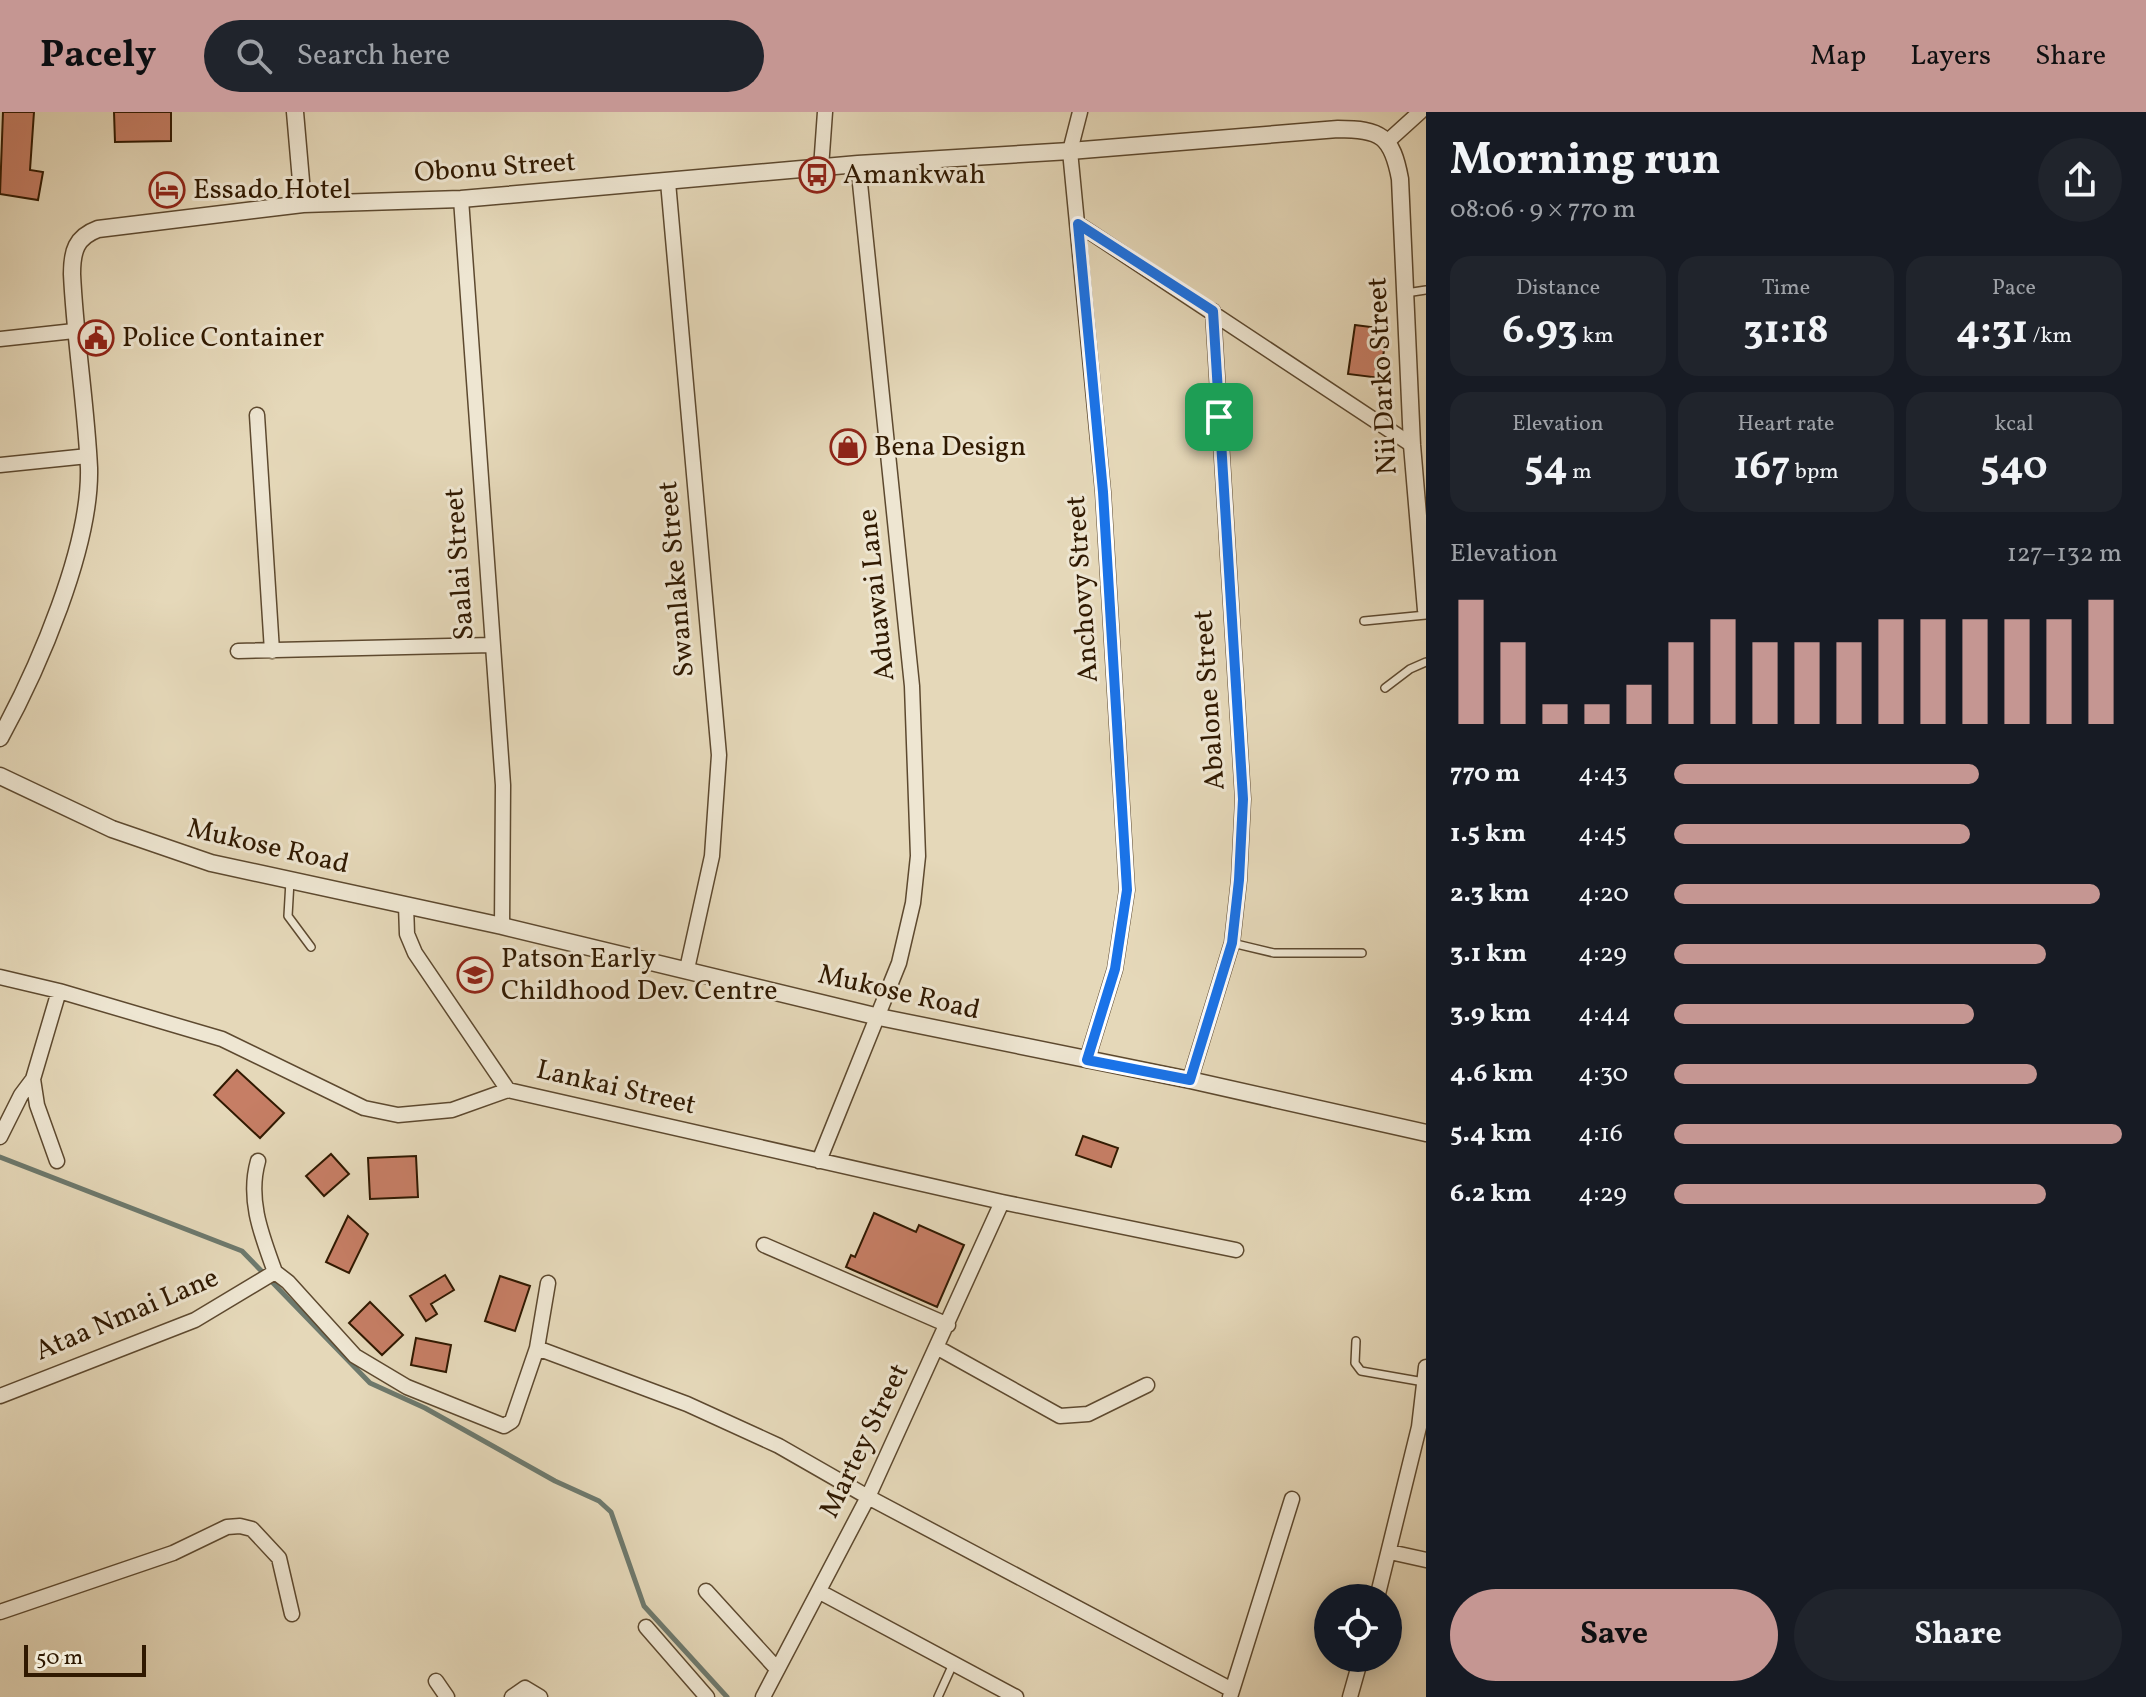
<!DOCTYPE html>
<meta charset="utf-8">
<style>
:root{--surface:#171b24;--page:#20242c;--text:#f1f3f6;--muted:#9ea1a6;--accent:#c59692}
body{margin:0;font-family:Vollkorn,serif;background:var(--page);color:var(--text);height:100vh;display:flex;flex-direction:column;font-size:30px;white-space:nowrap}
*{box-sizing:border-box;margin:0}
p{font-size:26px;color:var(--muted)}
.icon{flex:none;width:44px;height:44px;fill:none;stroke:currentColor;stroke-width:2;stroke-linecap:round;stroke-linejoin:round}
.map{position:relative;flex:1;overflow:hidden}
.drawer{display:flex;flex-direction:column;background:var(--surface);width:720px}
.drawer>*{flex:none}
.controls{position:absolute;left:1314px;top:1472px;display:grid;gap:16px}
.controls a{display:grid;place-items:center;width:88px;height:88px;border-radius:50%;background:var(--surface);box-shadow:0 4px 20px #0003;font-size:40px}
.scale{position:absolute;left:24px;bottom:20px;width:122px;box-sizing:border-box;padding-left:8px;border:4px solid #301901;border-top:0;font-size:22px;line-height:28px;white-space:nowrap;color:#301901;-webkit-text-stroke:6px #eee6d2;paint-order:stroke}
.pin{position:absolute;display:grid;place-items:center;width:68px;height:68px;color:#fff;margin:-34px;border-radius:16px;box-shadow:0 4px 12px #0006}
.round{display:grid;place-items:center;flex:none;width:84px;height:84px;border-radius:42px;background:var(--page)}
.summary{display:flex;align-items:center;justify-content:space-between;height:136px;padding:0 24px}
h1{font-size:44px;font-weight:700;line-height:60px}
.stats{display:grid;grid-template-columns:repeat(3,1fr);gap:12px;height:136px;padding:8px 24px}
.stats div{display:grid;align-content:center;border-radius:20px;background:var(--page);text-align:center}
.stats b{font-size:40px;font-weight:700}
.stats small{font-size:22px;font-weight:400}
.stats p{font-size:22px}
.chart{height:224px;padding:16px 24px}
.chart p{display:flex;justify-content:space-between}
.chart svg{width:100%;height:144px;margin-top:8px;stroke:var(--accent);stroke-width:6}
.cta{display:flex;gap:16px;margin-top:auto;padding:16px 24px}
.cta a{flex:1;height:92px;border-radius:48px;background:var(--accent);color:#111;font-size:32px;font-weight:700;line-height:92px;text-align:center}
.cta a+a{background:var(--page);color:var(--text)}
ul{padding:0 24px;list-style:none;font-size:26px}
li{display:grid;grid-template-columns:128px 96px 1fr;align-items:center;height:60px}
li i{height:20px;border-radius:10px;background:var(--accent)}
header{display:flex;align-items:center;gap:48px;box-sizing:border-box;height:112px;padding:0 40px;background:var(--accent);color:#111}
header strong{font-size:38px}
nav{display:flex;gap:44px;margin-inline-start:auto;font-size:28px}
.search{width:560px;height:72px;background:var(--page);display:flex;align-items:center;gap:20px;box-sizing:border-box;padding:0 28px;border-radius:44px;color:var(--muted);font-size:30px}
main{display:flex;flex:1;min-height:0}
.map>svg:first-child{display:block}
</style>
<header>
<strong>Pacely</strong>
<div class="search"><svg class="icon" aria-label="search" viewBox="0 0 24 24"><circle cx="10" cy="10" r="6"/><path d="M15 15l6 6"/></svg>Search here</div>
<nav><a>Map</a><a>Layers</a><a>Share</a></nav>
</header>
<main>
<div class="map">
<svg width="1426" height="1585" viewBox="0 0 1426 1585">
<rect width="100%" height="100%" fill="#e5d8b9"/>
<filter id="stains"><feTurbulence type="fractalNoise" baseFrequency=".0025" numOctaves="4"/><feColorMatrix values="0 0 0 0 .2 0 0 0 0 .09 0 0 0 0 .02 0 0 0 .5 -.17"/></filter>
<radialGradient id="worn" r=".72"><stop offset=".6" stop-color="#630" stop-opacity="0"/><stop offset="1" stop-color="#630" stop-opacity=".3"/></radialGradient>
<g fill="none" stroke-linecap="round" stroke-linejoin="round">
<path stroke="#6d796d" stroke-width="5" d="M0 1045 242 1139 370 1271 425 1296 555 1369 599 1389 611 1400 644 1494 727 1585"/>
</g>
<path fill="#c67e65" stroke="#301901" stroke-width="2" d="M3 0H34L30 58 43 60 38 88 0 82Z
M114 0H171V29L115 30Z
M1355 213 1387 217 1380 266 1348 262Z
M237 958 284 1001 260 1026 214 983Z
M1083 1024 1118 1036 1111 1055 1076 1043Z
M331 1042 349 1062 324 1084 306 1064Z
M416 1044 418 1085 370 1087 368 1046Z
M874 1101 916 1120 919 1113 964 1133 937 1195 846 1155 851 1143 855 1145Z
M348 1104 368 1122 349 1161 326 1150Z
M445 1163 454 1178 431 1192 437 1202 426 1209 410 1184Z
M500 1164 530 1174 515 1219 485 1209Z
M370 1190 403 1223 382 1243 349 1211Z
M416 1226 451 1233 446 1260 411 1253Z"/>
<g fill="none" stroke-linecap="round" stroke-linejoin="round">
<defs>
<path id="service" d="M1406 181 1426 178
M1364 509 1426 503
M1385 576 1410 557 1426 550
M290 769 288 804 311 835
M1232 831 1274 841H1362
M1356 1229 1355 1251 1361 1259 1424 1270
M938 1585 953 1552"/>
<path id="minor" d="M1080 0 1070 39 1103 380 1127 778 1115 857 1087 948
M1388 29 1420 0
M821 56 825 0
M668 70 719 643 712 744 687 857
M461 87 503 673 502 814
M1078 112 1412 333
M0 227 74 219
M257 303 272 539
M0 353 88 344
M238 539 492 533
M406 793 407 822 415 841 508 978
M0 865 59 879 222 927 364 996 398 1003 452 998 508 978 1002 1090 1236 1138
M33 967 37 993 57 1049
M1190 968 1232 831 1239 768 1243 687 1213 199
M0 1025 21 983 33 967 59 879
M258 1049C247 1088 262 1124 275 1160
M819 1049 899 851 913 791 918 744 912 574 858 52
M764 1133 948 1213
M537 1236 687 1292 779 1334 868 1385 1232 1578
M938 1236 1060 1304 1088 1302 1147 1273
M0 1284 195 1208 275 1160 288 1170 355 1244 407 1275 504 1314 512 1309 537 1236 548 1171
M1390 1440 1426 1448
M706 1479 777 1557
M820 1480 1016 1585
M1377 1486 1419 1315 1426 1255
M0 1500 173 1441 227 1415 240 1414 252 1417 279 1446 292 1502
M646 1515 707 1585
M436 1569 447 1585
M512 1585 525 1576 540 1585
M763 1585 868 1385 1002 1090
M1230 1585 1292 1387
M1350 1585 1361 1546"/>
<path id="tertiary" d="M295 0 303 92
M0 626C38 557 91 435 89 356 86 292 75 227 72 162 72 139 76 125 98 117L303 92 461 87 858 52 1070 39 1338 17C1381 17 1392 24 1400 67L1412 333 1426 498
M0 664 112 717 211 751 502 814 879 905 1190 968 1426 1021"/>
</defs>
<use href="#service" stroke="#5d492f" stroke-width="10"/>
<use href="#minor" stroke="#5d492f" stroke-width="17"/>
<use href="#tertiary" stroke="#5d492f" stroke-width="19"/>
<use href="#service" stroke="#eee6d2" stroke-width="7"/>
<use href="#minor" stroke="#eee6d2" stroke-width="14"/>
<use href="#tertiary" stroke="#eee6d2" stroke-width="16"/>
</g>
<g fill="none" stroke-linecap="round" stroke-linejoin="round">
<defs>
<path id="route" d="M1078 112 1213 199 1243 687 1239 768 1232 831 1190 968 1087 948 1115 857 1127 778 1103 380Z"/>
</defs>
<use href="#route" stroke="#fff" stroke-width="16"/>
<use href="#route" stroke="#1a73e8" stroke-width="10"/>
</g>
<defs>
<symbol id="bus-ring" viewBox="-11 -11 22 22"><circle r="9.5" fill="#eee6d2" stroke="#8f2418" stroke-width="1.5"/><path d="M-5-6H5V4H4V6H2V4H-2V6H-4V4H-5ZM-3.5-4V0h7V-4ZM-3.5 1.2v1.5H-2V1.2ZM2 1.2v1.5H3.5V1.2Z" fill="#8f2418"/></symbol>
<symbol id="hotel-ring" viewBox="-11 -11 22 22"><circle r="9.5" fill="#eee6d2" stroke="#8f2418" stroke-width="1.5"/><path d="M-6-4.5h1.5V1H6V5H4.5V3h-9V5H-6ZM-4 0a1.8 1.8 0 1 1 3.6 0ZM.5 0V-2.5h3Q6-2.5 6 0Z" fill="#8f2418"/></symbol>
<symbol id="civic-ring" viewBox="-11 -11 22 22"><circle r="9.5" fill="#eee6d2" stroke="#8f2418" stroke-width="1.5"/><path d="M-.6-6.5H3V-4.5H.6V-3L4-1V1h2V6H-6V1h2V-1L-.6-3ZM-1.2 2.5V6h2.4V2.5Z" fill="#8f2418"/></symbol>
<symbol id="shop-ring" viewBox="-11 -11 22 22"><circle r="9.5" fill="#eee6d2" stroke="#8f2418" stroke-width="1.5"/><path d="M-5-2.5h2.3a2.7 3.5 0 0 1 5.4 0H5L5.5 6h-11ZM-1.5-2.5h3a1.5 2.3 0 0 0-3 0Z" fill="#8f2418"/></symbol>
<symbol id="school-ring" viewBox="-11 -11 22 22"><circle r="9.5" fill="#eee6d2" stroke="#8f2418" stroke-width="1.5"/><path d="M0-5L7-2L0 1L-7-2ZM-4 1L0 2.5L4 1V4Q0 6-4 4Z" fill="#8f2418"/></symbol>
</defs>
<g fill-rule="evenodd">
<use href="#bus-ring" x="797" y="43" width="40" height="40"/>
<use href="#hotel-ring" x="147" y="58" width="40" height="40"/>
<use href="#civic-ring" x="76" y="206" width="40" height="40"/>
<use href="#shop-ring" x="828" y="315" width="40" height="40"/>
<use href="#school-ring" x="455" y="843" width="40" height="40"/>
</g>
<g text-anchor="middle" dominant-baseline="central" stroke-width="6" stroke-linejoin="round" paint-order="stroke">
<g font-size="28" fill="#301901" stroke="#eee6d2">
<text transform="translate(495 56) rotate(-4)">Obonu Street</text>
<text transform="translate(1383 264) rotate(-93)">Nii Darko Street</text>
<text transform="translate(460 452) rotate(-94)">Saalai Street</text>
<text transform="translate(677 467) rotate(-95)">Swanlake Street</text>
<text transform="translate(1083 477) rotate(-94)">Anchovy Street</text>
<text transform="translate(877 483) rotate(-96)">Aduawai Lane</text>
<text transform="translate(1210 588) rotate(-94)">Abalone Street</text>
<text transform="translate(268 735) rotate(13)">Mukose Road</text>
<text transform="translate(899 881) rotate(13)">Mukose Road</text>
<text transform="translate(616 976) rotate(13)">Lankai Street</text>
<text transform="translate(127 1203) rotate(-23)">Ataa Nmai Lane</text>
<text transform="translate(865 1329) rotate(-64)">Martey Street</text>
</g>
<g font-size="28" fill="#301901" stroke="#eee6d2" text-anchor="start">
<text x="843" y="63">Amankwah</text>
<text x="193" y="78">Essado Hotel</text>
<text x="122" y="226">Police Container</text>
<text x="874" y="335">Bena Design</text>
<text x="501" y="847">Patson Early<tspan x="501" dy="32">Childhood Dev. Centre</tspan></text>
</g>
</g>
<rect width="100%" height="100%" filter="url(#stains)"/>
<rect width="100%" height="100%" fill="url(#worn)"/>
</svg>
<div class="controls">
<a><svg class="icon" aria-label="locate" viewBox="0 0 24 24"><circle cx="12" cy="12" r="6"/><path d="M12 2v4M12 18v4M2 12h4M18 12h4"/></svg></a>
</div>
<div class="scale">50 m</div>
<div class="pin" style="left:1219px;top:305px;background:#1e9e55"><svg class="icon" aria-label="arrive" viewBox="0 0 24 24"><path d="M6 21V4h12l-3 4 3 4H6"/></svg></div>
</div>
<section class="drawer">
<div class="summary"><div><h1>Morning run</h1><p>08:06 · 9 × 770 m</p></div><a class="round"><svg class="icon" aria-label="share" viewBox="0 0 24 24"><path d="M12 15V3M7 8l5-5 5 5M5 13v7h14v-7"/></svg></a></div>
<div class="stats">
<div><p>Distance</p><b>6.93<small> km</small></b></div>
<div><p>Time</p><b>31:18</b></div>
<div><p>Pace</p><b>4:31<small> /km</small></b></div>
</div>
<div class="stats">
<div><p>Elevation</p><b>54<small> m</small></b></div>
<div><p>Heart rate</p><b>167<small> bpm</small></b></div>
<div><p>kcal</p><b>540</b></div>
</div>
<div class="chart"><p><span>Elevation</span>127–132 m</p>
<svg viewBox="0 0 160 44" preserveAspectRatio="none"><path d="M5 44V6M15 44V19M25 44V38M35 44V38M45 44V32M55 44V19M65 44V12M75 44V19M85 44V19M95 44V19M105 44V12M115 44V12M125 44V12M135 44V12M145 44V12M155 44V6"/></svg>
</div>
<ul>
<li><b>770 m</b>4:43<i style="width:68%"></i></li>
<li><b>1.5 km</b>4:45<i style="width:66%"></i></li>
<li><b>2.3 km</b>4:20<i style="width:95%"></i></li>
<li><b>3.1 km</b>4:29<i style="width:83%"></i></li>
<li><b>3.9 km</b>4:44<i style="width:67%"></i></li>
<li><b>4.6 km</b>4:30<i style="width:81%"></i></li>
<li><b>5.4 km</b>4:16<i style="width:100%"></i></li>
<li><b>6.2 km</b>4:29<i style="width:83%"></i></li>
</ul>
<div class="cta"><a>Save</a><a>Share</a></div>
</section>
</main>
